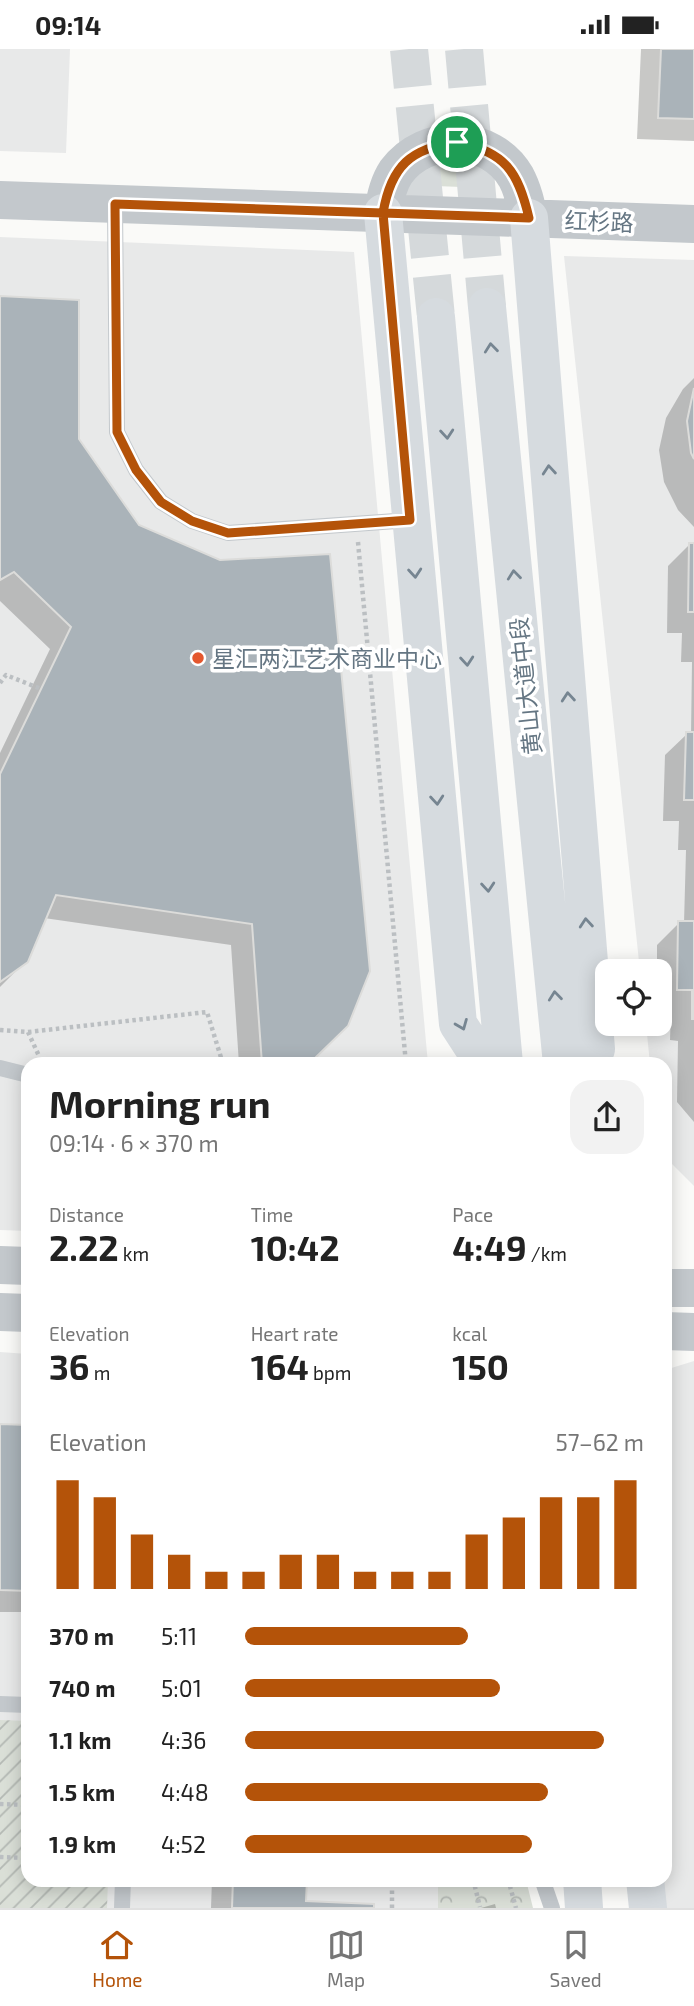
<!DOCTYPE html>
<meta charset="utf-8">
<style>
:root{--surface:#fff;--page:#f2f2f2;--text:#222;--muted:#767676;--line:#e0e0e0;--accent:#b45309}
body{margin:0;font-family:"Exo 2","Noto Sans SC",sans-serif;background:var(--page);color:var(--text);height:100vh;display:flex;flex-direction:column;font-size:26px;white-space:nowrap}
*{box-sizing:border-box;margin:0}
p{font-size:23px;color:var(--muted)}
.icon{flex:none;width:38px;height:38px;fill:none;stroke:currentColor;stroke-width:2;stroke-linecap:round;stroke-linejoin:round}
.map{position:relative;flex:1;overflow:hidden}
.side{position:absolute;left:21px;top:1008px;width:651px;height:830px;display:flex;flex-direction:column;background:var(--surface);border-radius:21px;box-shadow:0 4px 18px #0003}
.side>*{flex:none}
.buttons{position:absolute;left:595px;top:910px;display:grid;gap:14px}
.buttons a{display:grid;place-items:center;width:77px;height:77px;border-radius:14px;background:var(--surface);box-shadow:0 4px 18px #0003;font-size:35px}
.pin{position:absolute;display:grid;place-items:center;width:60px;height:60px;color:#fff;margin:-30px;border:4px solid #fff;border-radius:50%;box-shadow:0 2px 7px #0007}
.round{display:grid;place-items:center;flex:none;width:74px;height:74px;border-radius:21px;background:var(--page)}
.summary{display:flex;align-items:center;justify-content:space-between;height:119px;padding:0 28px}
h1{font-size:38px;font-weight:700;line-height:52px}
.stats{display:grid;grid-template-columns:repeat(3,1fr);gap:10px;height:119px;padding:7px 28px}
.stats div{display:grid;align-content:center}
.stats b{font-size:35px;font-weight:700}
.stats small{font-size:19px;font-weight:400}
.stats p{font-size:19px}
.chart{height:196px;padding:14px 28px}
.chart p{display:flex;justify-content:space-between}
.chart svg{width:100%;height:126px;margin-top:7px;stroke:var(--accent);stroke-width:6}
ul{padding:0 28px;list-style:none;font-size:23px}
li{display:grid;grid-template-columns:112px 84px 1fr;align-items:center;height:52px}
li i{height:18px;border-radius:9px;background:var(--accent)}
.status{display:flex;justify-content:space-between;align-items:center;height:49px;padding:0 35px;background:var(--surface);direction:ltr}
.status svg{height:19px;fill:currentColor}
.dock{display:flex;justify-content:space-around;align-items:center;height:98px;border-top:2px solid var(--line);background:var(--surface);font-size:19px;color:var(--muted)}
.dock a{display:grid;justify-items:center;gap:4px}
.dock .active{color:var(--accent)}
.map>svg:first-child{display:block}
</style>
<div class="status"><b>09:14</b><svg viewBox="0 0 49 12"><path d="M0 12V9h3v3zM5 12V6h3v6zM10 12V3h3v9zM15 12V0h3v12zM26 1h20v11H26zM47 4h2v5h-2z"/></svg></div>
<div class="map">
<svg width="694" height="1859" viewBox="0 0 694 1859">
<defs>
<pattern id="forest-crowns" width="20" height="18" patternUnits="userSpaceOnUse" patternTransform="scale(1.75)"><rect width="20" height="18" fill="#dadfd7"/><path d="M2 6a3 3 0 1 1 6 0M12 15a3 3 0 1 1 6 0" fill="none" stroke="#b4b9b4"/></pattern>
<pattern id="garden-furrows" width="10" height="10" patternUnits="userSpaceOnUse" patternTransform="scale(1.75)"><rect width="10" height="10" fill="#dadfd7"/><path d="M-1 1l2-2M0 10L10 0M9 11l2-2" fill="none" stroke="#b4b9b4"/></pattern>
</defs>
<rect width="100%" height="100%" fill="#fafaf8"/>
<path fill="#e8e9e9" d="M0 0H70L66 104 0 102Z
M0 188 354 203 428 1015H28V1182L0 1181Z
M564 207 694 211V1137L665 1108V1015H650L646 975H660V922H640Z
M0 1303 28 1305V1830L438 1831V1859H0Z
M694 1312V1859H664L661 1831 665 1830V1321Z"/>
<path fill="#dadfd7" d="M457 108 478 119 489 139 408 136 418 118Z"/>
<path fill="url(#forest-crowns)" d="M438 1831H526L533 1859H438Z"/>
<path fill="url(#garden-furrows)" d="M0 1671 28 1672V1830L108 1831 107 1859H0Z"/>
<path fill="#0003" d="M641 0H694V92L637 90Z
M0 249 78 391 347 976 307 1015H239L231 896 44 869 26 912 0 938V704L50 600 0 552Z
M694 329V478L678 461 664 433 659 401 666 369 683 340Z
M690 495 694 496V1073L677 1053 678 992 670 991 671 962H660V922H657V896L679 874H684L686 801H678L679 772H663L665 706 687 685H691L692 613H681L682 584H667L668 517Z
M0 1376 28 1377V1563H0Z
M212 1830H305V1854L372 1859H211Z
M495 1855 496 1859H481Z"/>
<path fill="#aab3b9" stroke="#dcdcda" stroke-width="2" d="M661 0H694V70L658 69Z
M0 247 79 251V390L139 476 220 511 330 505 370 922 348 977 312 1012 302 1015H262L252 875 56 846 28 913 0 933V725L71 578 14 523 0 531Z
M694 339V410L691 404 687 372Z
M689 494H694V563H688Z
M686 683H694V751H684Z
M678 872H694V970H692V941H677Z
M0 1375 28 1376V1542L0 1541Z
M233 1830H307L306 1852 374 1855V1859H232Z"/>
<g fill="none" stroke-linecap="round" stroke-linejoin="round">
<path stroke="#d5d9db" stroke-width="38" stroke-dasharray="38 19" stroke-linecap="butt" d="M409 0 436 268
M464 0 487 258"/>
<path stroke="#bbbfc2" stroke-width="4.5" stroke-dasharray="3.5 3.5" stroke-linecap="butt" d="M358 493 406 1015
M0 634 6 626 41 640
M0 981 28 983 39 1007
M28 983 207 963 223 1015
M0 1755 28 1756
M0 1808 28 1809
M473 1830 480 1858
M508 1830 516 1859
M392 1859V1830"/>
<path stroke="#c3c8cc" stroke-width="16" d="M115 155 117 383 136 421 161 453 192 472 228 484 410 471
M0 1019 28 1026
M0 1655 28 1656
M542 1830 552 1859
M122 1859 123 1830"/>
<path stroke="#c3c8cc" stroke-width="38" d="M0 151 694 175
M383 164C385 149 388 135 396 123 425 83 491 84 516 128 523 141 526 155 529 169
M0 1216 28 1217
M665 1239H694
M0 1263 28 1264
M665 1282 694 1283"/>
<path stroke="#d6dbdf" stroke-width="38" d="M383 164 458 975 484 1015
M529 169 596 1000 591 1015
M487 258 562 1015
M436 268 504 1015
M582 1830 584 1859
M645 1830 648 1859"/>
</g>
<defs><path id="oneway-chevron" d="M-2-3.5L2.5 0L-2 3.5" fill="none" stroke-width="1.6" stroke-linecap="round" stroke-linejoin="round" transform="scale(1.75)"/></defs>
<g stroke="#768591">
<use href="#oneway-chevron" transform="translate(491 299) rotate(-96)"/>
<use href="#oneway-chevron" transform="translate(447 385) rotate(85)"/>
<use href="#oneway-chevron" transform="translate(549 421) rotate(-95)"/>
<use href="#oneway-chevron" transform="translate(415 524) rotate(85)"/>
<use href="#oneway-chevron" transform="translate(514 526) rotate(-96)"/>
<use href="#oneway-chevron" transform="translate(467 612) rotate(85)"/>
<use href="#oneway-chevron" transform="translate(568 648) rotate(-95)"/>
<use href="#oneway-chevron" transform="translate(437 751) rotate(85)"/>
<use href="#oneway-chevron" transform="translate(488 838) rotate(85)"/>
<use href="#oneway-chevron" transform="translate(586 874) rotate(-95)"/>
<use href="#oneway-chevron" transform="translate(555 947) rotate(-96)"/>
<use href="#oneway-chevron" transform="translate(462 976) rotate(68)"/>
</g>
<g fill="none" stroke-linecap="round" stroke-linejoin="round">
<defs>
<path id="route" d="M457 93C411 99 391 117 383 164L115 155 117 383 136 421 161 453 192 472 228 484 410 471 383 164 529 169C518 122 505 103 457 93"/>
</defs>
<use href="#route" stroke="#fff" stroke-width="14"/>
<use href="#route" stroke="#b45309" stroke-width="9"/>
</g>
<circle fill="#e4572e" stroke="#fff" stroke-width="2.5" cx="198" cy="609" r="7"/>
<g text-anchor="middle" dominant-baseline="central" stroke-width="7" stroke-linejoin="round" paint-order="stroke">
<g font-size="23" fill="#657683" stroke="#fff">
<text transform="translate(599 172) rotate(2)">红杉路</text>
<text transform="translate(525 637) rotate(-96)">黄山大道中段</text>
</g>
<g font-size="23" fill="#657683" stroke="#fff" text-anchor="start">
<text x="212" y="609">星汇两江艺术商业中心</text>
</g>
</g>
</svg>
<div class="buttons">
<a><svg class="icon" aria-label="locate" viewBox="0 0 24 24"><circle cx="12" cy="12" r="6"/><path d="M12 2v4M12 18v4M2 12h4M18 12h4"/></svg></a>
</div>
<div class="pin" style="left:457px;top:93px;background:#1e9e55"><svg class="icon" aria-label="arrive" viewBox="0 0 24 24"><path d="M6 21V4h12l-3 4 3 4H6"/></svg></div>
<section class="side">
<div class="summary"><div><h1>Morning run</h1><p>09:14 · 6 × 370 m</p></div><a class="round"><svg class="icon" aria-label="share" viewBox="0 0 24 24"><path d="M12 15V3M7 8l5-5 5 5M5 13v7h14v-7"/></svg></a></div>
<div class="stats">
<div><p>Distance</p><b>2.22<small> km</small></b></div>
<div><p>Time</p><b>10:42</b></div>
<div><p>Pace</p><b>4:49<small> /km</small></b></div>
</div>
<div class="stats">
<div><p>Elevation</p><b>36<small> m</small></b></div>
<div><p>Heart rate</p><b>164<small> bpm</small></b></div>
<div><p>kcal</p><b>150</b></div>
</div>
<div class="chart"><p><span>Elevation</span>57–62 m</p>
<svg viewBox="0 0 160 44" preserveAspectRatio="none"><path d="M5 44V6M15 44V12M25 44V25M35 44V32M45 44V38M55 44V38M65 44V32M75 44V32M85 44V38M95 44V38M105 44V38M115 44V25M125 44V19M135 44V12M145 44V12M155 44V6"/></svg>
</div>
<ul>
<li><b>370 m</b>5:11<i style="width:56%"></i></li>
<li><b>740 m</b>5:01<i style="width:64%"></i></li>
<li><b>1.1 km</b>4:36<i style="width:90%"></i></li>
<li><b>1.5 km</b>4:48<i style="width:76%"></i></li>
<li><b>1.9 km</b>4:52<i style="width:72%"></i></li>
</ul>
</section>
</div>
<nav class="dock">
<a class="active"><svg class="icon" aria-label="home" viewBox="0 0 24 24"><path d="M3 11l9-7 9 7M6 9v11h12V9"/></svg>Home</a>
<a><svg class="icon" aria-label="map" viewBox="0 0 24 24"><path d="M3 6l6-2 6 2 6-2v14l-6 2-6-2-6 2zM9 4v14M15 6v14"/></svg>Map</a>
<a><svg class="icon" aria-label="saved" viewBox="0 0 24 24"><path d="M7 4h10v16l-5-4-5 4z"/></svg>Saved</a>
</nav>
